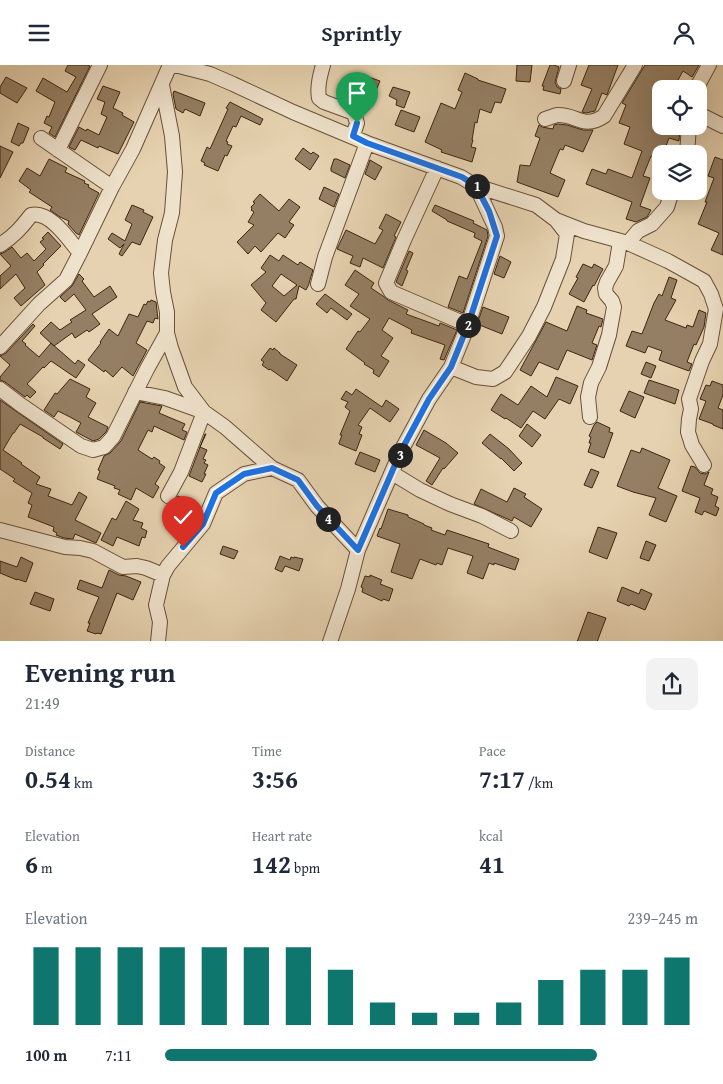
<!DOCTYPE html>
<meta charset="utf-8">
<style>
:root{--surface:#fff;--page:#f2f2f3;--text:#1f2937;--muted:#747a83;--accent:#0f766e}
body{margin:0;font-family:"Gentium Book Plus",serif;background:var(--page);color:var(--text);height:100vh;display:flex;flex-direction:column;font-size:19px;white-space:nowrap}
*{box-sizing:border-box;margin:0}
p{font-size:16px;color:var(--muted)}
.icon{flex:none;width:28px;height:28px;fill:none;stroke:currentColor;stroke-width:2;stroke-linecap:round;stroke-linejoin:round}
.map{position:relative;height:576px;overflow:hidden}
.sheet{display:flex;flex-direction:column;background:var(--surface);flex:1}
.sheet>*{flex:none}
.tools{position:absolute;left:652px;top:15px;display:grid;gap:10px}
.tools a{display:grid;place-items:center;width:55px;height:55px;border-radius:10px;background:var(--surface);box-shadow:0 5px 20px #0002;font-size:25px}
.pin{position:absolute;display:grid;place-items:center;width:42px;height:42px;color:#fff;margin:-51px -21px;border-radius:50% 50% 50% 0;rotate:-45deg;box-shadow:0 0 5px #0007}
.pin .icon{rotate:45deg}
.km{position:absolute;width:25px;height:25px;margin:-12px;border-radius:50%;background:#222;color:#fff;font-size:14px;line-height:25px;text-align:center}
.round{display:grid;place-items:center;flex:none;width:52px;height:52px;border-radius:10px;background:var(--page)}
.summary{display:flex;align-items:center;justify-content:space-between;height:85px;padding:0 25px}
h1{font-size:28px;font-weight:700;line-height:38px}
.stats{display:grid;grid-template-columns:repeat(3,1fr);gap:8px;height:85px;padding:5px 25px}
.stats div{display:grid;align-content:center}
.stats b{font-size:25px;font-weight:700}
.stats small{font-size:14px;font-weight:400}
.stats p{font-size:14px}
.chart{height:140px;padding:10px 25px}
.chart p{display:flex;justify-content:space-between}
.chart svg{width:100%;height:90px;margin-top:5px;stroke:var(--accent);stroke-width:6}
ul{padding:0 25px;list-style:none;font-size:16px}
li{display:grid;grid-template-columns:80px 60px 1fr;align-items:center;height:38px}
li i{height:12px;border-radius:6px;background:var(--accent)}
header{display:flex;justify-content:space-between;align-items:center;height:65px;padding:0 25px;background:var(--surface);font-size:22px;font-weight:700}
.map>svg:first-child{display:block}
</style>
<header><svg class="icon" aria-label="menu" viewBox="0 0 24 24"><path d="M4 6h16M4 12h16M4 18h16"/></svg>Sprintly<svg class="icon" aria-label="person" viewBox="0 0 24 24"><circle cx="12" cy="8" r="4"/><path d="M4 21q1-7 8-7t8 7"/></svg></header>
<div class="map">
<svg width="723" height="577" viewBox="0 0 723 577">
<rect width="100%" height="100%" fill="#e6d2b0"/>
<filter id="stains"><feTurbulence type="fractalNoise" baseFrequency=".004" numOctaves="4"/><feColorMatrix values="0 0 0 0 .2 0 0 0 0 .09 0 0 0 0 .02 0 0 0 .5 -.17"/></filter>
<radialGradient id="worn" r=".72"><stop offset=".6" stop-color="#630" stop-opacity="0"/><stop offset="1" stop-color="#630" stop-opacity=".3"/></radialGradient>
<path fill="#957f64" stroke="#3d2611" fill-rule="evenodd" d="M68 0H87L90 1 55 72 49 68 52 62 44 58 47 51 49 52 55 37 36 26 43 13 67 27 76 12 65 6Z
M517 0H532L530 17 516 16Z
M550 0H554L559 2 555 17 557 22 561 24 560 29 543 25 544 21H542Z
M589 0H618L607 30 602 28 595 46 586 48 582 47 592 24 581 20Z
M645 0H699L692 12 683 6 673 24H661V61H680L679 76 669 73 663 89H661V94L651 91 643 111 650 113 640 141 651 145 647 152 636 157 626 154 632 137 586 119 592 104 606 109 608 104 632 113 642 86 624 79 630 62 619 58 626 40 622 38Z
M465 8 478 14V15L506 24 501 38 495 37 491 48 480 44 477 58 475 57 472 75H473L471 82 476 83 472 97 441 87 442 85 425 77 441 38 455 44 462 27 458 25Z
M363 10 380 16 375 28 360 23 362 18 360 17Z
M6 12 27 23 17 38 0 28V22Z
M103 21 120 27 113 43 123 48 122 50 134 57 118 89 99 81 98 83 81 75 75 85 69 82 79 62 86 66 87 64 99 70 107 52 101 49 105 37 97 34Z
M393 22 410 27 404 43 396 40 397 35 389 31Z
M174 26 205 38 200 51 185 44 183 48 176 44 173 29Z
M230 37 263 54 260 60 241 51 236 62 233 61 226 76 228 77 227 79 232 81 227 91 225 90 218 106 204 100 205 98 201 96 207 82 210 84 228 44 226 43Z
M401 45 420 52 414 67 395 60Z
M18 58 29 63 23 78H21L19 81 11 77Z
M558 59 567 60 583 65H593L583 87 565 80 563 85 560 84 550 108 565 115 558 132 517 117 520 100 530 101 540 73 535 71 539 60 542 62 553 64 554 60Z
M0 81 13 87 0 113Z
M303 83 311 89 313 87 319 91 310 105 295 94Z
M715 92 723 95V190L711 185 719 168 698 159 707 137H705L714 113 708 111Z
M49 94 67 103 65 107 85 116 84 118 89 120 88 122 99 128 79 170 76 168 68 159 69 156 60 152 50 145 52 142 29 127 31 125 19 116 27 103 40 111Z
M334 94H337L350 100 345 113 331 106V103Z
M370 95 382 102 375 115 365 109Z
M324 122 339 129 334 142 319 134Z
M260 129 279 146 289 134 300 142 289 157 294 160 285 173 278 168 261 187 255 181 248 189 237 177 254 160 248 157 254 147 251 145 252 144 251 142 255 138 253 137Z
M132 140 144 145 143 147 153 152 140 180 132 177 122 191 119 189 124 179 120 183 108 174 112 168 125 176 132 159 125 155Z
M435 140 474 156 473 158 487 165 488 171 463 248 448 242 459 211 467 214 482 176 474 172 475 168 447 156V155L432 146Z
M386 149 401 157 394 171 396 172 383 203 363 193 360 202 350 198 353 191 337 184 346 165 375 179 383 165 379 163Z
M48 167 61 181 43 199 44 200 37 207 45 220 21 241 14 233 25 223 16 209 0 224V211L11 201 0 189 5 187 12 182 21 193 27 188 34 196 46 184 40 177 44 174 42 173Z
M409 186 413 188 406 205 408 206 402 221 396 217Z
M270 190 279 196 283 190 298 200 300 197 313 205 309 218V219L306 225 299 221 296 234H294L276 257 261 245 266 238 251 220 266 207 261 203ZM281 209 297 220 284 231 272 221Z
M500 191 511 197 504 213 494 209Z
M583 199 592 203 594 199 603 204 594 221 593 220 584 237 569 229 578 213 576 212Z
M355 205 374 218 371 223 383 231 388 235 408 245 406 249 439 261 440 258 457 265 444 295 440 294 445 280 411 268 412 265 389 253 382 265 393 273 381 291 389 296 379 312 373 308 374 305 364 299 365 298 346 284 358 266 360 267 370 254 350 241 359 229 345 220Z
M79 209 84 214 82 216 94 232 110 221 117 232 92 249 100 259 89 267 87 265 75 273 72 268 54 281 40 268 51 257 60 265 72 257 70 255 86 245 74 229 65 237 60 232 72 221Z
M669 212 677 215 671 233 676 235 665 255 686 263 687 260 693 262 699 245 706 248 704 262 696 280 694 279 687 297 692 299 689 306 659 295 662 286 648 281 645 288 626 281 632 266 642 269 654 238 659 229 662 231Z
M325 229 352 249 347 255 331 243 327 248 316 239Z
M151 235 156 237 158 254 155 253 153 258 147 256 136 278 147 285 133 311 122 302 113 312 105 305 104 307 88 295 101 278 100 277 109 264 118 271 129 249 138 252 144 239 146 240 148 236 150 237Z
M577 241 587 245 586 248 603 254 601 262 599 261 592 278 597 280 592 295 567 285 558 305 539 297 531 311 520 305 546 257 567 266Z
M483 242 509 252 502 269 477 259Z
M33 259 35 261 22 276 26 279 25 280 39 292 51 278 75 299 78 295 85 300 76 313 51 296 44 303 43 302 27 319 36 327 30 333 27 330 25 332 5 317 0 315V312L10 300 0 291 6 288Z
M270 283 273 285 274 283 280 288V289L297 300 287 316 270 304 269 305 262 300 264 297 261 295Z
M646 297 656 301 651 313 641 309Z
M556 312 578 321 570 339 559 334 545 354 533 346 521 363 506 353 505 354 491 345 501 329 518 340 531 321 547 332Z
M70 314 90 324 86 332 96 338 88 352 108 362 106 367 99 374 93 376 76 367 81 358 70 352 58 346 54 352 44 345 55 328 57 329Z
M649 315 679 325 675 339 644 328Z
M712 316 723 320V330L718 343 723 345V364L713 360V359L699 354 706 336 700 334 706 320 710 321Z
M356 324 382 342 386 335 399 344 390 357 370 343 358 360 362 362 359 369 362 370 356 386 339 379V378L342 370H340L350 346 345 342 348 337 341 334 346 326 352 330Z
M629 326 644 332 635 353 620 346Z
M0 335 63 379 60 384 43 373V372L20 359 14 368H13L3 385 22 398 21 399 40 412 36 419 51 424 48 431 72 440 79 427 87 432 75 455 101 468 96 478 75 469 73 474 64 473 56 470 57 468 53 466 54 462 28 452 32 440 28 438 32 428 13 416 15 414 0 404Z
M140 337 162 341 159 348 185 359 182 365 187 367 184 375 154 361 152 367 148 365 138 385 152 394 154 392 160 396 159 398 165 402 155 419 159 422 153 433 136 423 131 435 118 429 120 425 114 423 115 421 97 414 100 406 98 405 104 391 110 388 121 376Z
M597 357 610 363 609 367 613 368 604 393 588 387 591 378H589L591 372 589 371 594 360Z
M527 359 541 370 532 382 519 371Z
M424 365 446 378 458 388 444 404 443 403 432 420 426 416 440 393 416 380Z
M205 369H206L200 382 207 385 203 394 206 395 204 398 208 400 204 409H206L202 417 189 411Z
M490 369 509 384 522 398 514 406 501 393V394L482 378Z
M642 383 670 395 658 423 677 431 666 457 649 450 656 433 633 427 617 421 631 385 640 388Z
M360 387 380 395 375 407 355 399Z
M691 401 695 402 700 408 705 409 709 407 704 420 713 424 711 429 718 432 715 441 719 443 716 451 704 446 702 450 695 447 700 433 682 426Z
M591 404 599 407 592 423 584 420Z
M514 423 526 429 524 432 542 444 531 462 514 452 512 456 474 439 481 424 507 437Z
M178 431 186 435 187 433 194 437 187 451 171 443Z
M126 436 139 444 133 455 143 458 141 463 147 466 145 473 142 472 139 481 117 472 113 481 101 475 112 453 116 455Z
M388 444 408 450V452L424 459V460L432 463 431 465 445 470 447 465 489 479 488 482 519 494 515 505 494 498V500L489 498 483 514 467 508 473 491 448 483 442 500 437 498 436 500 420 494 412 514 391 507 400 479 377 471 380 463 381 464Z
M598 462 617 468 607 494 589 487Z
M646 476 656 480 649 496 640 493Z
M223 481 238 486 234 494 220 489Z
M280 491 290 495 291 492 294 493V492L303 494 299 506 285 501 282 507 275 504Z
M21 492 33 498 26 517 17 514V515L0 508V496L17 502Z
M109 505 119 510 126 511 141 517 133 535 117 528 101 569 97 568 96 569 87 566 90 558H88L99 532 77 524 80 515 102 523Z
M370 510 382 515 380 519 393 524 389 536 383 534 382 536 362 527 363 523 361 522 365 511 370 512Z
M622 522 639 529 641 524 652 529 645 545 631 539 629 541 617 536Z
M35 527 54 534 50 546 30 539Z
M588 547 606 553 597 577H577Z"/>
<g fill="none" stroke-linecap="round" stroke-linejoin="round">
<defs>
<path id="minor" d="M175 0 210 9 233 19 293 47 367 78 461 112 476 121 495 162 497 171 468 260 451 302 429 334 401 386 358 485 348 524 330 577
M323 0C320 11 317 22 319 33L324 37 354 48 357 58 353 71
M564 16 569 0
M162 20 172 71 175 107 172 148 165 175 161 208 163 227 167 247V268L171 283 185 322 204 347 225 362 272 403 298 415 317 441 358 485
M696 24 709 0
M699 49 723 61
M545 54C549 53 553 51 557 50 577 49 583 65 604 51L635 0
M41 73 112 122
M58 85 100 0
M687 89 689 61
M437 103 404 175 386 218 391 227 468 260
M556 155 584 166 628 178 668 196 704 216 711 229 716 244 710 279 702 296 689 334 691 344 689 354 688 367 692 380 704 400
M628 178 638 166 652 159 667 142 672 126
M0 180C14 171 21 163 31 150 50 145 69 175 80 188
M318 219 325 192 367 78
M0 282 39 239 66 215 80 188 112 122 133 84 170 0
M451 302 476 312 493 314 505 307 529 271 544 242 563 194 567 169 556 155 536 140 476 121
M0 324 21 340 81 381 93 385 104 382 113 372 147 304 167 268
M135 327 165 333 204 347 181 407 168 431
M590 352 588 332 591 318 599 302 609 270 614 242 612 236 606 229 605 223 607 217 616 201 620 177
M392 408 420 425 450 439 482 451 511 466
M0 465 65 482 80 483 93 486 123 502 137 501 146 503 163 510
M158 577 160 557 156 540 163 510 168 501 203 459 216 428 244 409 272 403"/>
</defs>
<use href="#minor" stroke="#675139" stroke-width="16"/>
<use href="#minor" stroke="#efe2cc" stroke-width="14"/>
</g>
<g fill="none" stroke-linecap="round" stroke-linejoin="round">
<defs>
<path id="route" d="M183 482 203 459 216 428 244 409 272 403 298 415 317 441 358 485 401 386 429 334 451 302 468 260 497 171 489 146 476 121 462 112 367 78 353 71 357 58"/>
</defs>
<use href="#route" stroke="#fff" stroke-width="10"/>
<use href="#route" stroke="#1a73e8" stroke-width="6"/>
</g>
<rect width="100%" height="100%" filter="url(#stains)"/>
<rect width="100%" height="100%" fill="url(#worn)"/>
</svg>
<div class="tools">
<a><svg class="icon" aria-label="locate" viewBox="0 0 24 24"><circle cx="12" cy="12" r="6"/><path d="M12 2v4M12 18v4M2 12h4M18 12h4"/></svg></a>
<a><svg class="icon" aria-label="layers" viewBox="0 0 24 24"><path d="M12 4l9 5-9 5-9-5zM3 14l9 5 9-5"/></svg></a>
</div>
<div class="pin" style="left:357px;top:58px;background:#1e9e55"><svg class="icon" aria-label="arrive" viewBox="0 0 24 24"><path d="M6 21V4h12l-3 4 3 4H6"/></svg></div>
<div class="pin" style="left:183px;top:482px;background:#d93025"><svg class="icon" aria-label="check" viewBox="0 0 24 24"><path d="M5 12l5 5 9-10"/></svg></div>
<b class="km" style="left:477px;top:121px">1</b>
<b class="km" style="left:468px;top:260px">2</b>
<b class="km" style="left:400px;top:390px">3</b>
<b class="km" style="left:328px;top:454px">4</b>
</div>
<section class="sheet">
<div class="summary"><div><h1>Evening run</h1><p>21:49</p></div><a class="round"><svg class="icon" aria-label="share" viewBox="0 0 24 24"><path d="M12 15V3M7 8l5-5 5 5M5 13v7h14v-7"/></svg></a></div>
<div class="stats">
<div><p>Distance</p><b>0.54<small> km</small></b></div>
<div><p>Time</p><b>3:56</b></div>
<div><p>Pace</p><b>7:17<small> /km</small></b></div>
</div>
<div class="stats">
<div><p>Elevation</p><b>6<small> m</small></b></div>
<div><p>Heart rate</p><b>142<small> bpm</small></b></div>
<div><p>kcal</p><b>41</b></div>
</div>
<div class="chart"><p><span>Elevation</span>239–245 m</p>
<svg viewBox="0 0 160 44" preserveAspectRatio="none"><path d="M5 44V6M15 44V6M25 44V6M35 44V6M45 44V6M55 44V6M65 44V6M75 44V17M85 44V33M95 44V38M105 44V38M115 44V33M125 44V22M135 44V17M145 44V17M155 44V11"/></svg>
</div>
<ul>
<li><b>100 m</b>7:11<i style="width:81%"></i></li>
</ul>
</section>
